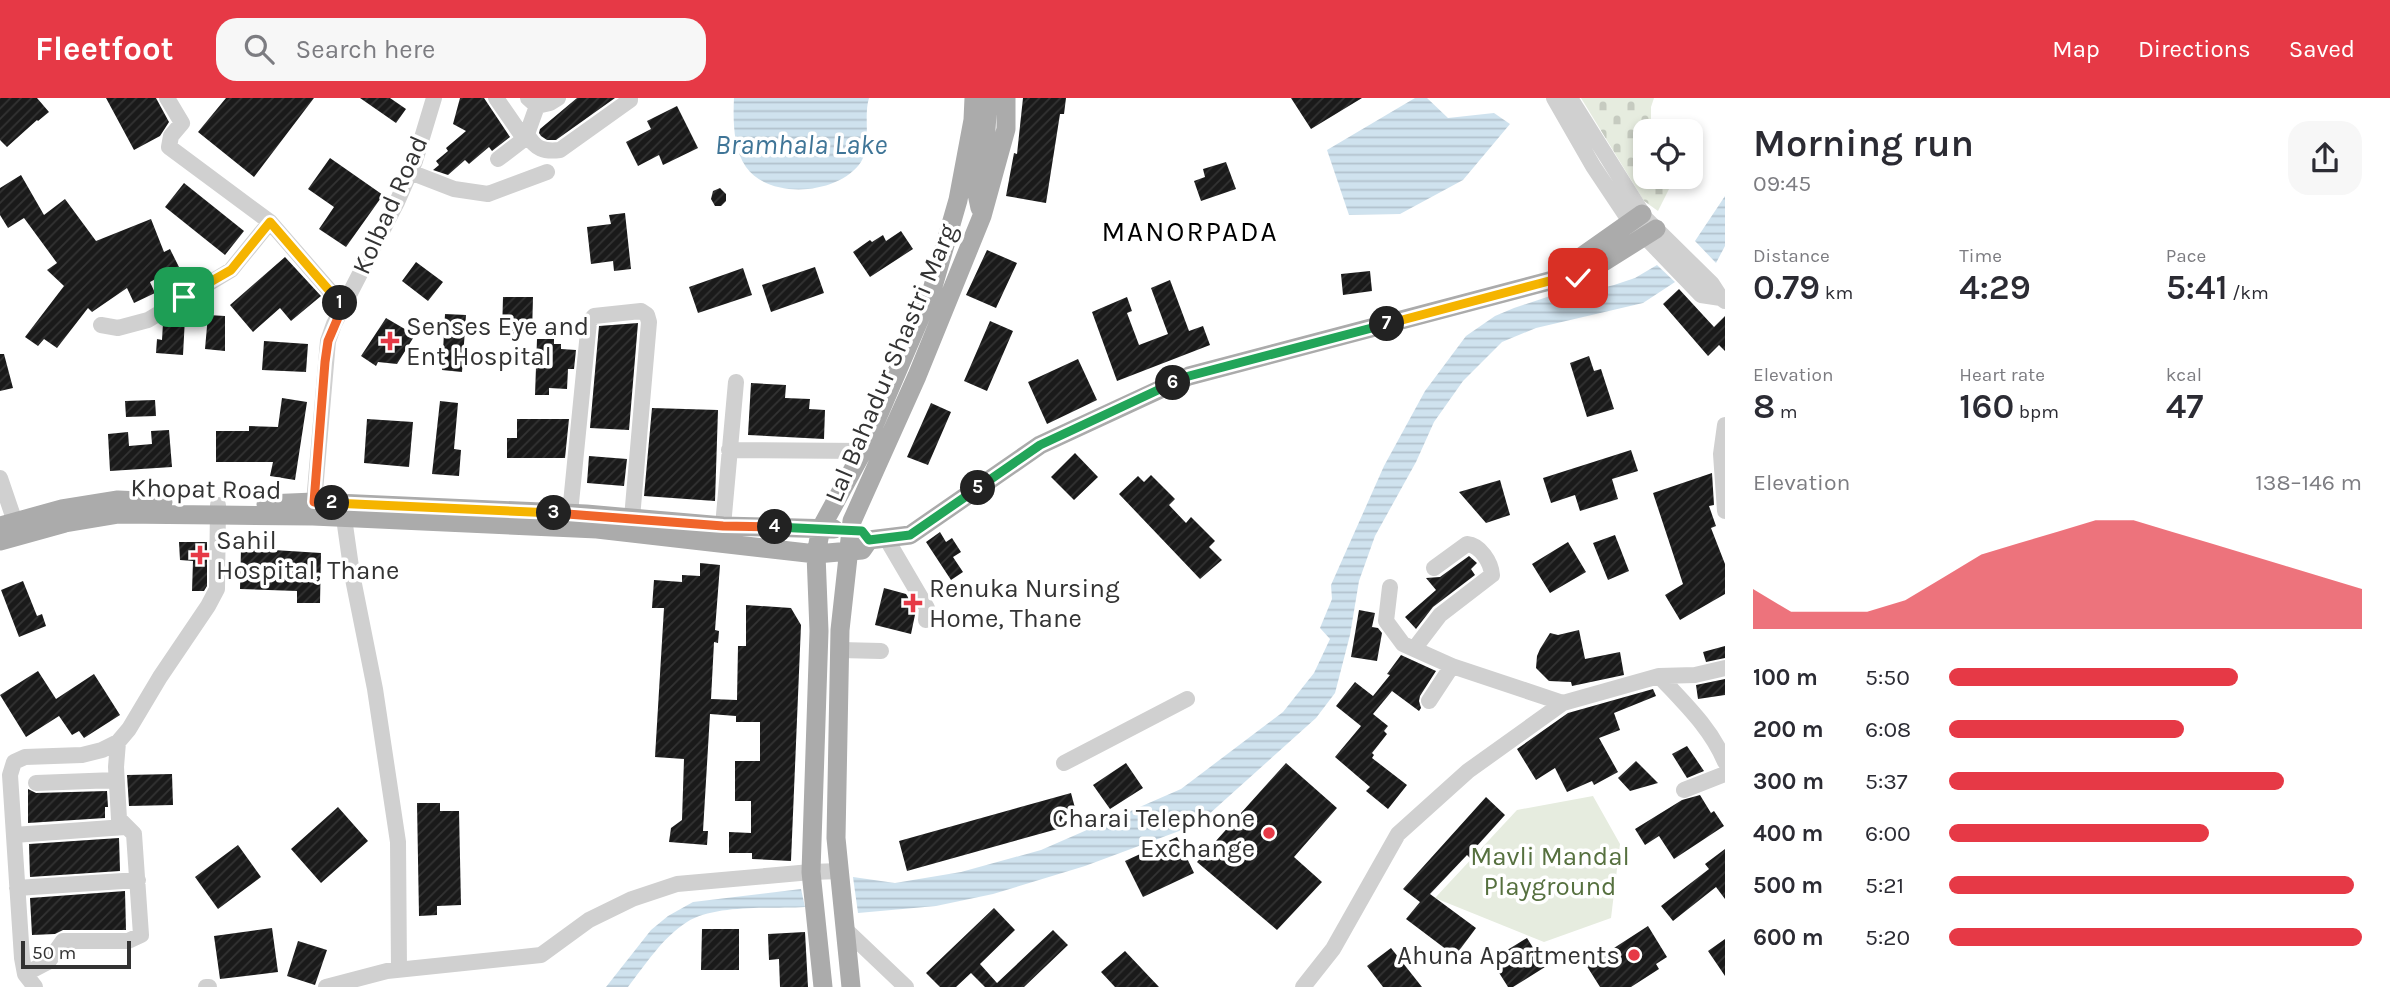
<!DOCTYPE html>
<meta charset="utf-8">
<style>
:root{--surface:#fff;--page:#f7f7f7;--text:#2b2b33;--muted:#7c7c81;--accent:#e63946}
body{margin:0;font-family:Karla,sans-serif;background:var(--page);color:var(--text);height:100vh;display:flex;flex-direction:column;font-size:26px;white-space:nowrap}
*{box-sizing:border-box;margin:0}
p{font-size:23px;color:var(--muted)}
.icon{flex:none;width:38px;height:38px;fill:none;stroke:currentColor;stroke-width:2;stroke-linecap:round;stroke-linejoin:round}
.map{position:relative;flex:1;overflow:hidden}
.details{display:flex;flex-direction:column;background:var(--surface);width:665px}
.details>*{flex:none}
.buttons{position:absolute;left:1633px;top:21px;display:grid;gap:14px}
.buttons a{display:grid;place-items:center;width:70px;height:70px;border-radius:14px;background:var(--surface);box-shadow:0 4px 10px #0003;font-size:35px}
.scale{position:absolute;left:21px;bottom:18px;width:110px;box-sizing:border-box;padding-left:7px;border:4px solid #333;border-top:0;font-size:19px;line-height:24px;white-space:nowrap;color:#333;-webkit-text-stroke:5px #fff;paint-order:stroke}
.pin{position:absolute;display:grid;place-items:center;width:60px;height:60px;color:#fff;margin:-30px;border-radius:14px;box-shadow:0 4px 10px #0006}
.km{position:absolute;width:35px;height:35px;margin:-18px;border-radius:50%;background:#222;color:#fff;font-size:19px;line-height:35px;text-align:center}
.round{display:grid;place-items:center;flex:none;width:74px;height:74px;border-radius:21px;background:var(--page)}
.overview{display:flex;align-items:center;justify-content:space-between;height:119px;padding:0 28px}
h1{font-size:38px;font-weight:600;line-height:52px}
.figures{display:grid;grid-template-columns:repeat(3,1fr);gap:10px;height:119px;padding:7px 28px}
.figures div{display:grid;align-content:center}
.figures b{font-size:35px;font-weight:600}
.figures small{font-size:19px;font-weight:400}
.figures p{font-size:19px}
.chart{height:196px;padding:14px 28px}
.chart p{display:flex;justify-content:space-between}
.chart svg{width:100%;height:126px;margin-top:7px;fill:var(--accent);opacity:.7}
ul{padding:0 28px;list-style:none;font-size:23px}
li{display:grid;grid-template-columns:112px 84px 1fr;align-items:center;height:52px}
li i{height:18px;border-radius:9px;background:var(--accent)}
header{display:flex;align-items:center;gap:42px;box-sizing:border-box;height:98px;padding:0 35px;background:var(--accent);color:#fff}
header strong{font-size:33px}
nav{display:flex;gap:38px;margin-inline-start:auto;font-size:24px}
.search{width:490px;height:63px;background:var(--page);display:flex;align-items:center;gap:18px;box-sizing:border-box;padding:0 24px;border-radius:21px;color:var(--muted);font-size:26px}
main{display:flex;flex:1;min-height:0}
.map>svg:first-child{display:block}
</style>
<header>
<strong>Fleetfoot</strong>
<div class="search"><svg class="icon" aria-label="search" viewBox="0 0 24 24"><circle cx="10" cy="10" r="6"/><path d="M15 15l6 6"/></svg>Search here</div>
<nav><a>Map</a><a>Directions</a><a>Saved</a></nav>
</header>
<main>
<div class="map">
<svg width="1725" height="889" viewBox="0 0 1725 889">
<defs>
<pattern id="cemetery-stones" width="16" height="16" patternUnits="userSpaceOnUse" patternTransform="scale(1.75)"><rect width="16" height="16" fill="#e6ecdf"/><path d="M2 7V4a2 2 0 0 1 4 0v3zM10 15v-3a2 2 0 0 1 4 0v3z" fill="#c6cbc0"/></pattern>
<pattern id="water-rules" width="6" height="5" patternUnits="userSpaceOnUse" patternTransform="scale(1.75)"><rect width="6" height="5" fill="#cfe2ee"/><path d="M0 2.5h6" fill="none" stroke="#b2c2cd"/></pattern>
<pattern id="building-hatch" width="6" height="6" patternUnits="userSpaceOnUse" patternTransform="scale(1.75)"><rect width="6" height="6" fill="#1a1a1a"/><path d="M-1 1l2-2M0 6l6-6M5 7l2-2" fill="none" stroke="#333"/></pattern>
</defs>
<rect width="100%" height="100%" fill="#fff"/>
<path fill="#e6ecdf" d="M1593 698 1620 746 1611 820 1544 844 1435 800 1517 712Z"/>
<path fill="url(#cemetery-stones)" d="M1581 0H1654L1651 9V33H1645V79H1671L1673 83 1658 113 1644 103Z"/>
<path fill="url(#water-rules)" d="M734 0H869C863 19 872 46 861 64 839 97 769 102 746 69 733 50 733 21 734 0Z
M1415 0H1427L1448 20 1494 15 1510 26 1463 82 1400 116 1349 117 1327 52Z
M1725 98V148L1716 165 1695 143Z
M1657 167 1675 184 1643 205 1536 230 1502 244 1463 283 1434 324 1416 364 1375 438 1359 483 1350 537 1335 595 1316 620 1198 726 1085 768 993 796 936 808 858 815 853 779 895 785 961 774 1041 752 1181 691 1283 614 1314 575 1330 541 1320 530 1332 501 1331 487 1384 368 1425 293 1466 238 1495 218 1514 210 1577 189 1594 192 1614 187 1635 180Z
M801 791 805 809C771 811 716 806 687 824 663 839 645 867 628 889H606L651 832 668 818 693 804Z"/>
<path fill="url(#building-hatch)" d="M0 0H37L49 14 38 23 37 22 7 49 0 42Z
M106 0H156L169 24 160 38 134 52Z
M226 0H314L254 79 198 34Z
M360 0H390L406 11 396 25Z
M460 0H484L510 39 492 53 489 49 469 66 465 62 448 77 433 72 439 67 436 63 448 53 446 50 466 33 453 26Z
M577 0H615L556 42H547L541 38 539 35 540 31Z
M1023 0H1066L1064 16H1060L1046 105 1006 98 1014 55 1017 56Z
M1291 0H1362L1311 31Z
M677 8 698 50 663 67 659 57 638 68 626 44 651 31 647 23Z
M330 60 383 97 346 149 319 131 334 109 308 91Z
M1226 64 1236 91 1201 103 1194 83 1205 79 1203 71Z
M21 77 44 117 65 101 96 143 151 121 164 154 170 151 179 169 150 184 155 195 134 205 127 190 92 214 88 210 57 250 44 241 38 248 25 239 64 188 47 172 57 165 24 120 8 130 0 117V90Z
M184 85 244 133 225 157 165 109Z
M720 90 726 96V103L721 108H715L711 101 713 93Z
M625 115 631 171 614 173 613 163 591 166 587 129 611 126 609 117Z
M901 133 913 151 870 179 853 154 870 142 872 144 883 137 886 143Z
M987 152 1017 165 996 210 966 197Z
M285 159 321 198 291 223 280 210 253 234 230 207Z
M416 164 443 184 428 203 402 183Z
M815 169 824 195 771 214 762 187Z
M743 170 752 197 698 215 689 189Z
M1370 173 1372 193 1343 197 1341 176Z
M1170 182 1189 233 1203 228 1210 247 1117 283 1092 214 1127 199 1132 213 1127 215 1139 247 1168 236 1151 190Z
M1679 191 1714 229 1725 218V253L1719 247 1708 258 1663 206Z
M503 199H533L532 236 502 235Z
M445 216 466 217 462 274 442 272Z
M208 217 225 218V253L205 251Z
M173 219 185 220 183 257 156 255 157 241 162 242 163 225Z
M386 220 415 237 397 266 378 264 376 268 361 258Z
M990 223 1013 233 987 293 964 283Z
M638 225 629 332 590 330 599 228Z
M537 241H554V246H561V251L576 252 574 271H568L567 291 549 290V297H535Z
M264 243 308 246 306 274 262 272Z
M0 256H4L13 290 0 293Z
M1589 258 1594 273 1601 271 1614 311 1587 319 1570 265Z
M1078 261 1097 302 1047 326 1028 284Z
M751 285 786 287 785 300 810 301 809 311 825 312 824 341 748 337Z
M282 300 307 304 295 382 270 378 273 364H216V333H249V328L278 329Z
M155 302 156 318 126 319 125 303Z
M440 303 458 305 454 351 461 352 459 378 432 376Z
M931 305 951 314 928 367 907 359Z
M652 310 718 312 715 403 644 398Z
M367 321 413 324 409 369 364 365Z
M517 321H569L565 360H507V340H517Z
M169 332 172 369 110 373 108 336 128 334 129 348 152 346 151 333Z
M1631 352 1638 373 1612 381 1618 401 1580 413 1575 397 1551 405 1543 380Z
M1075 355 1098 379 1074 402 1051 379Z
M589 358 627 361 624 388 587 385Z
M1712 375 1714 407 1709 408 1716 428 1711 430 1725 466V496L1680 522 1665 497 1683 486 1653 395Z
M1151 377 1175 401 1169 407 1186 425 1191 419 1215 443 1209 449 1222 462 1200 481 1119 396 1138 378 1144 384Z
M1500 382 1510 417 1486 425 1459 394Z
M940 434 946 444 952 440 961 454 953 459 963 474 951 482 926 444Z
M1615 437 1629 473 1608 482 1593 445Z
M179 444H207V488L204 493H192L193 463 180 462Z
M1568 444 1586 474 1550 495 1532 466Z
M241 450 321 455 320 505H297V493L240 491Z
M1469 458 1477 465 1471 471 1475 477 1433 509 1416 531 1405 519 1436 492 1426 480 1440 479Z
M700 465 720 467 715 532 719 533 718 545 714 544 711 601 737 602 738 548H746V507L791 510 801 527 791 763 752 761V755H729V734L751 735V703H735V663H760V624H736V618L710 616 703 733H708L707 747 669 744 671 730 682 722 684 661 655 659 664 510H652L654 482 682 484V477L700 478Z
M23 483 37 518 42 516 46 528 19 539 1 492Z
M884 490 906 496 916 512 911 536 875 527Z
M1359 512 1375 515 1372 529 1378 530 1382 535 1377 563 1351 559Z
M1579 532 1585 561 1620 554 1624 577 1572 588 1571 584 1549 583 1536 570 1537 558 1540 551 1550 535 1558 537Z
M1725 548V560L1706 564 1703 554Z
M1401 557 1436 573 1420 598 1419 603 1421 610 1419 613 1392 593 1373 616 1388 628 1384 633 1387 636 1372 655 1374 657 1372 660 1407 687 1388 711 1366 693 1370 689 1335 659 1361 628 1336 608 1355 584 1373 598 1390 577 1387 576Z
M38 573 56 601 94 576 120 617 84 640 79 633 72 637 59 618 26 639 0 597Z
M1725 581V597L1698 601 1696 587Z
M1653 591 1656 598 1614 615 1620 632 1599 640 1618 674 1594 687 1592 683 1567 694 1555 670 1536 682 1517 651 1568 615Z
M1687 648 1704 673 1687 680 1672 656Z
M1636 663 1658 685 1630 693 1618 680Z
M1126 665 1143 690 1110 711 1093 687Z
M1286 665 1337 710 1294 759 1322 784 1277 832 1197 764Z
M172 676 173 707 129 708 127 677Z
M28 691 36 695 107 693 108 709H105V720L28 725Z
M1071 695 1079 725 907 773 899 743Z
M1700 697 1711 715 1714 713 1724 728 1674 761 1659 738 1645 747 1635 731 1682 702Z
M1486 699 1505 717 1476 749 1479 752 1471 761 1467 757 1430 796 1476 830 1455 858 1406 821 1420 804 1403 791Z
M417 705H440V713H459L461 807 437 808V817L419 818Z
M338 709 368 743 321 785 291 751Z
M1177 739 1194 775 1143 799 1125 763Z
M119 740 120 773 30 779 29 746Z
M238 747 261 779 218 811 195 779Z
M1725 751V801L1716 789 1673 823 1661 808 1709 771 1705 766Z
M125 793 126 832H63L55 836 32 837 30 800Z
M994 810 1015 832 980 866 997 885 1053 832 1068 847 1024 889H985L971 875 956 889H940L926 875Z
M1648 828 1667 859 1656 866 1659 871 1631 889H1600L1583 862 1593 855 1597 861Z
M272 830 278 874 220 881 214 838Z
M702 831H739V872H701Z
M805 834 808 889H780L779 861 769 862 768 836Z
M1527 840 1545 869 1513 889H1508L1491 862Z
M1725 841V878L1708 853Z
M298 843 327 852 315 887 287 878Z
M1391 850 1422 889H1383L1367 868Z
M1125 853 1159 889H1115L1101 874Z"/>
<g fill="none" stroke-linecap="round" stroke-linejoin="round">
<path stroke="#d0d0d0" stroke-width="16" d="M167 0 182 25 171 38 169 49 270 124 343 208
M496 0 523 39V42L498 61
M528 0 537 8 550 5 558 0
M1554 0 1593 68 1629 122 1701 197 1721 200 1725 203
M1570 0 1646 121 1712 186 1721 200
M537 8 527 36C535 51 544 54 560 52L630 2V0
M410 74 454 91 488 96 547 74
M101 227 118 230 148 222 231 172 270 124
M1725 327 1721 356 1725 413
M729 352 863 353
M0 380 15 424
M570 415 589 224 594 218 641 213 647 217 649 224 632 420
M313 416 328 243 334 226 397 104 415 63 434 0
M344 420 352 476 375 591 398 744 399 872
M723 428 736 284
M886 440 927 510 926 522
M1390 489 1386 523 1403 546 1414 551 1452 568 1563 605
M1414 551 1440 517 1492 477C1491 464 1480 447 1467 446L1434 470
M840 552 881 553
M1659 578C1684 605 1711 630 1725 664
M1429 603 1452 568
M1064 665 1187 601
M36 685 116 682
M1684 692 1725 676
M14 737 125 729
M17 790 138 782
M846 832 906 889
M25 876 48 864 63 843H128L141 837 134 736 119 721 116 669 118 644
M35 889 25 876 22 860 10 677 14 664 25 659 82 657 102 652 118 644 129 631 160 579 208 508 217 491 218 407
M206 889H209
M326 889 387 873 541 857 589 822 632 801 677 786 811 774 840 773
M1303 889 1333 851 1398 736 1468 673 1563 605 1659 578 1695 577 1725 570"/>
<path stroke="#ababab" stroke-width="19" d="M980 110 976 91 986 32 988 0
M1553 182 1578 180 1656 131
M266 406 314 404 586 416 723 428 834 431
M0 428 62 411 118 402 163 404
M869 442 910 437 1040 347 1189 278 1553 182 1571 166 1642 116
M0 443 65 425 119 416 218 417 313 418 597 431 816 456 862 452 869 442
M823 889 811 774 819 533 816 456 821 430 863 353 932 192 958 102 973 22 974 0
M851 889 836 740 840 532 852 423 917 278 982 118 1006 31V0"/>
</g>
<g fill="none" stroke-linecap="round" stroke-linejoin="round">
<defs>
<path id="split-1" d="M184 199 231 172 270 124 340 205"/>
<path id="split-2" d="M332 405 314 404 325 264 328 243 343 208 340 205"/>
<path id="split-3" d="M332 405 554 415"/>
<path id="split-4" d="M554 415 723 428 775 429"/>
<path id="split-5" d="M775 429 862 433 869 442 910 437 978 390"/>
<path id="split-6" d="M978 390 1040 347 1173 285"/>
<path id="split-7" d="M1173 285 1189 278 1387 226"/>
<path id="split-8" d="M1387 226 1553 182 1578 180"/>
</defs>
<use href="#split-1" stroke="#fff" stroke-width="14"/>
<use href="#split-2" stroke="#fff" stroke-width="14"/>
<use href="#split-3" stroke="#fff" stroke-width="14"/>
<use href="#split-4" stroke="#fff" stroke-width="14"/>
<use href="#split-5" stroke="#fff" stroke-width="14"/>
<use href="#split-6" stroke="#fff" stroke-width="14"/>
<use href="#split-7" stroke="#fff" stroke-width="14"/>
<use href="#split-8" stroke="#fff" stroke-width="14"/>
<use href="#split-1" stroke="#f5b400" stroke-width="9"/>
<use href="#split-2" stroke="#f0652b" stroke-width="9"/>
<use href="#split-3" stroke="#f5b400" stroke-width="9"/>
<use href="#split-4" stroke="#f0652b" stroke-width="9"/>
<use href="#split-5" stroke="#22a559" stroke-width="9"/>
<use href="#split-6" stroke="#22a559" stroke-width="9"/>
<use href="#split-7" stroke="#22a559" stroke-width="9"/>
<use href="#split-8" stroke="#f5b400" stroke-width="9"/>
</g>
<g fill="#e63946" stroke="#fff" stroke-width="2.5">
<path d="M386.5 232.5h7v7h7v7h-7v7h-7v-7h-7v-7h7z"/>
<path d="M196.5 446.5h7v7h7v7h-7v7h-7v-7h-7v-7h7z"/>
<path d="M909.5 494.5h7v7h7v7h-7v7h-7v-7h-7v-7h7z"/>
<circle cx="1269" cy="735" r="7"/>
<circle cx="1634" cy="857" r="7"/>
</g>
<g text-anchor="middle" dominant-baseline="central" stroke-width="7" stroke-linejoin="round" paint-order="stroke">
<g font-size="26" fill="#333" stroke="#fff">
<text transform="translate(390 107) rotate(-66)">Kolbad Road</text>
<text transform="translate(891 265) rotate(-67)">Lal Bahadur Shastri Marg</text>
<text transform="translate(206 391) rotate(1)">Khopat Road</text>
</g>
<g font-size="26" fill="#333" stroke="#fff" text-anchor="start">
<text x="406" y="228">Senses Eye and<tspan x="406" dy="30">Ent Hospital</tspan></text>
<text x="216" y="442">Sahil<tspan x="216" dy="30">Hospital, Thane</tspan></text>
<text x="929" y="490">Renuka Nursing<tspan x="929" dy="30">Home, Thane</tspan></text>
<text x="1255" y="720" text-anchor="end">Charai Telephone<tspan x="1255" dy="30">Exchange</tspan></text>
<text x="1620" y="857" text-anchor="end">Ahuna Apartments</text>
</g>
<g font-size="26" fill="#56703f" stroke="#fff">
<text x="1550" y="758">Mavli Mandal<tspan x="1550" dy="30">Playground</tspan></text>
</g>
<g font-size="28" font-style="italic" fill="#3f7597" stroke="#fff">
<text x="801" y="46">Bramhala Lake</text>
</g>
<g font-size="28" letter-spacing="2" fill="#000" stroke="#fff">
<text x="1190" y="133">MANORPADA</text>
</g>
</g>
</svg>
<div class="buttons">
<a><svg class="icon" aria-label="locate" viewBox="0 0 24 24"><circle cx="12" cy="12" r="6"/><path d="M12 2v4M12 18v4M2 12h4M18 12h4"/></svg></a>
</div>
<div class="scale">50 m</div>
<div class="pin" style="left:184px;top:199px;background:#1e9e55"><svg class="icon" aria-label="arrive" viewBox="0 0 24 24"><path d="M6 21V4h12l-3 4 3 4H6"/></svg></div>
<div class="pin" style="left:1578px;top:180px;background:#d93025"><svg class="icon" aria-label="check" viewBox="0 0 24 24"><path d="M5 12l5 5 9-10"/></svg></div>
<b class="km" style="left:340px;top:205px">1</b>
<b class="km" style="left:332px;top:405px">2</b>
<b class="km" style="left:554px;top:415px">3</b>
<b class="km" style="left:775px;top:429px">4</b>
<b class="km" style="left:978px;top:390px">5</b>
<b class="km" style="left:1173px;top:285px">6</b>
<b class="km" style="left:1387px;top:226px">7</b>
</div>
<section class="details">
<div class="overview"><div><h1>Morning run</h1><p>09:45</p></div><a class="round"><svg class="icon" aria-label="share" viewBox="0 0 24 24"><path d="M12 15V3M7 8l5-5 5 5M5 13v7h14v-7"/></svg></a></div>
<div class="figures">
<div><p>Distance</p><b>0.79<small> km</small></b></div>
<div><p>Time</p><b>4:29</b></div>
<div><p>Pace</p><b>5:41<small> /km</small></b></div>
</div>
<div class="figures">
<div><p>Elevation</p><b>8<small> m</small></b></div>
<div><p>Heart rate</p><b>160<small> bpm</small></b></div>
<div><p>kcal</p><b>47</b></div>
</div>
<div class="chart"><p><span>Elevation</span>138–146 m</p>
<svg viewBox="0 0 160 44" preserveAspectRatio="none"><path d="M0 44V30L10 38L20 38L30 38L40 34L50 26L60 18L70 14L80 10L90 6L100 6L110 10L120 14L130 18L140 22L150 26L160 30V44z"/></svg>
</div>
<ul>
<li><b>100 m</b>5:50<i style="width:70%"></i></li>
<li><b>200 m</b>6:08<i style="width:57%"></i></li>
<li><b>300 m</b>5:37<i style="width:81%"></i></li>
<li><b>400 m</b>6:00<i style="width:63%"></i></li>
<li><b>500 m</b>5:21<i style="width:98%"></i></li>
<li><b>600 m</b>5:20<i style="width:100%"></i></li>
</ul>
</section>
</main>
